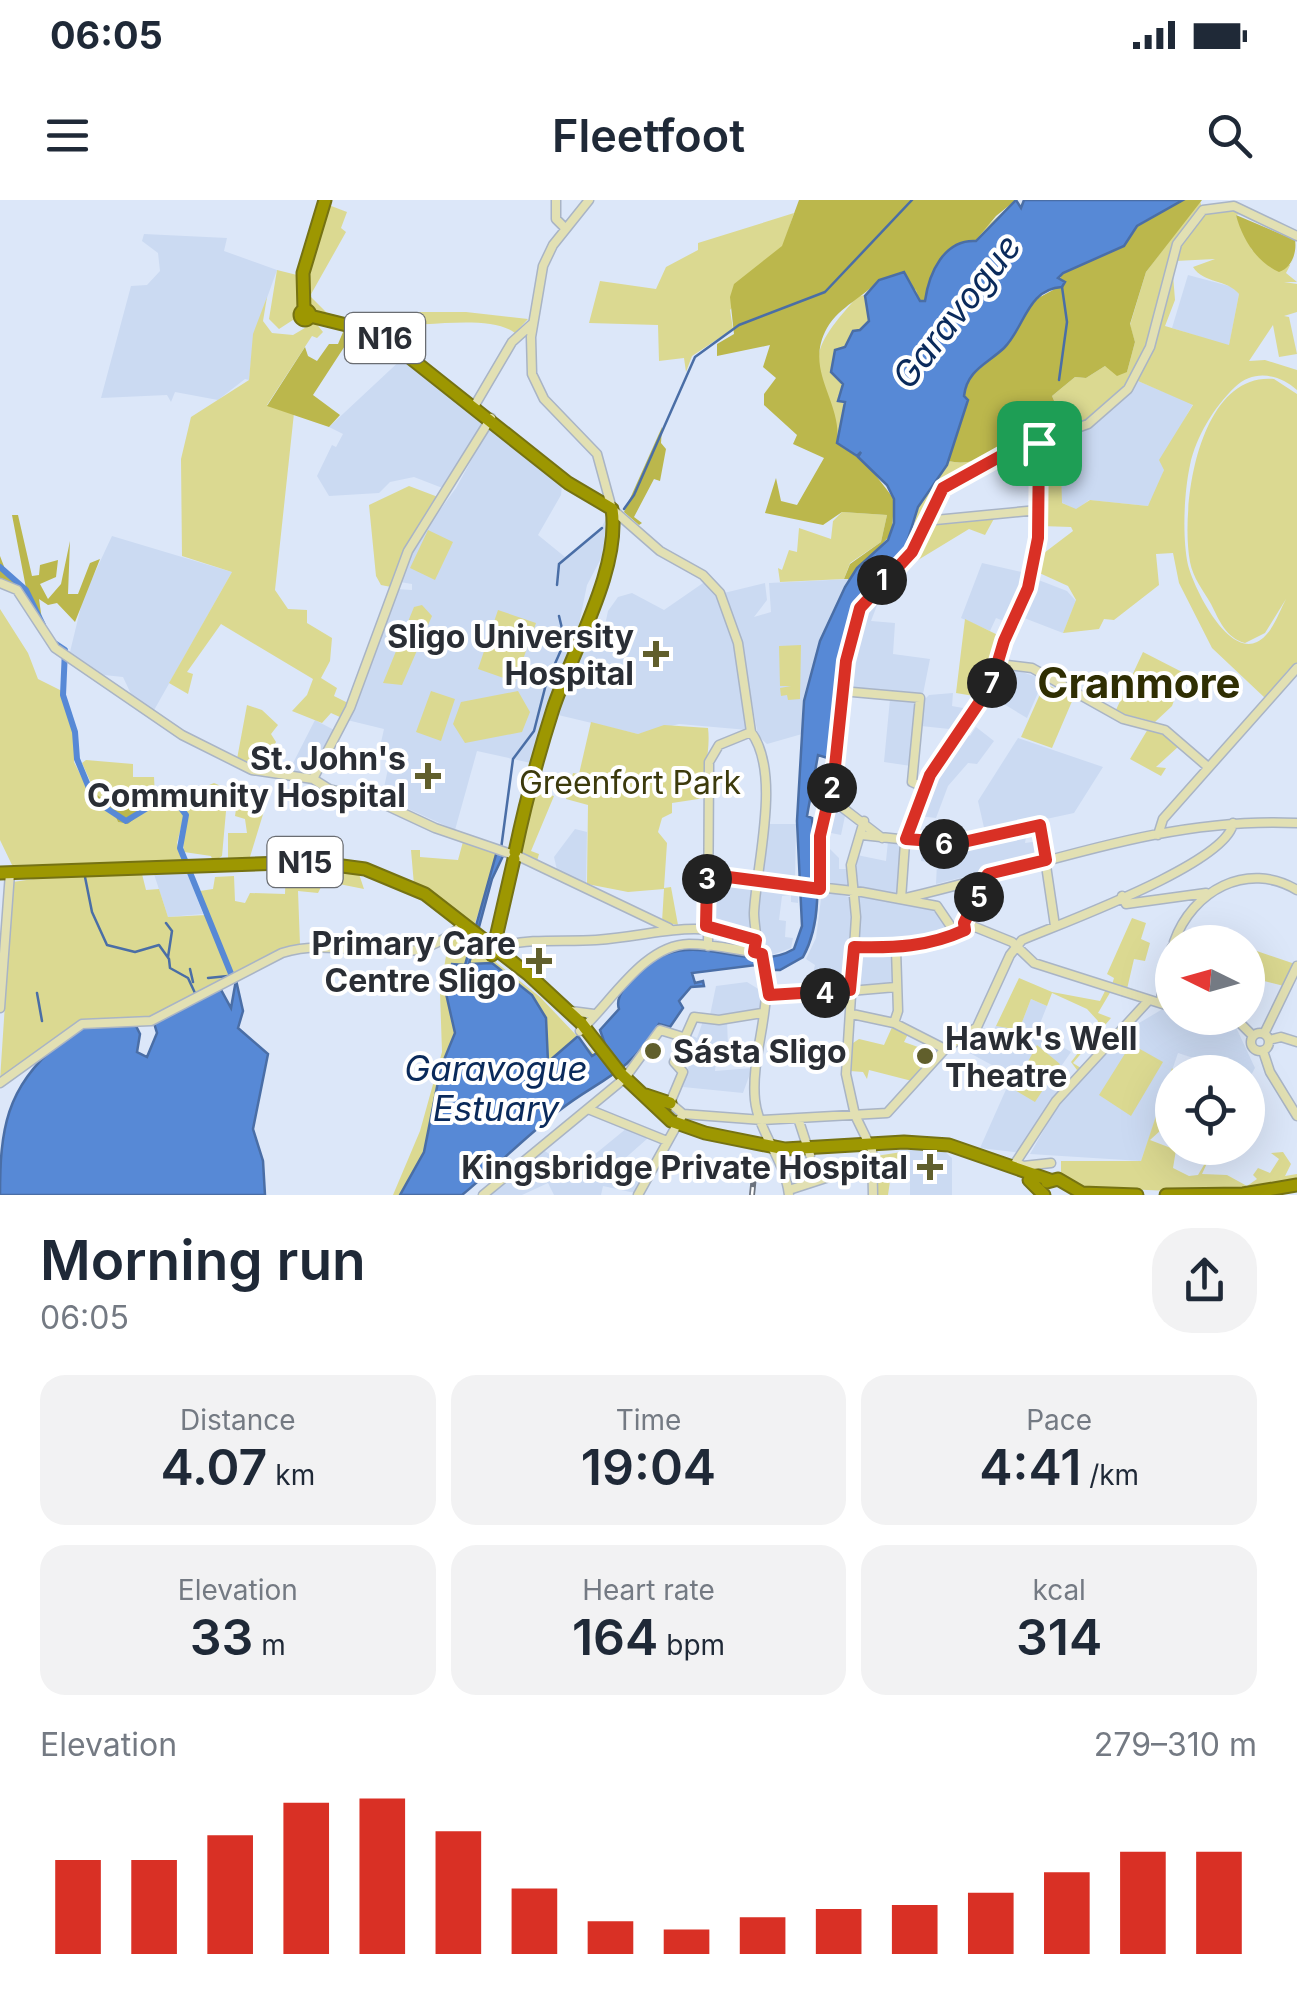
<!DOCTYPE html>
<meta charset="utf-8">
<style>
:root{--surface:#fff;--page:#f2f2f3;--text:#1f2937;--muted:#747a83;--accent:#d93025}
body{margin:0;font-family:Inter,sans-serif;background:var(--page);color:var(--text);height:100vh;display:flex;flex-direction:column;font-size:38px;white-space:nowrap}
*{box-sizing:border-box;margin:0}
p{font-size:32px;color:var(--muted)}
.icon{flex:none;width:55px;height:55px;fill:none;stroke:currentColor;stroke-width:2;stroke-linecap:round;stroke-linejoin:round}
.map{position:relative;height:995px;overflow:hidden}
.sheet{display:flex;flex-direction:column;background:var(--surface);flex:1}
.sheet>*{flex:none}
.needle{width:65px;rotate:275deg}
.controls{position:absolute;left:1155px;top:725px;display:grid;gap:20px}
.controls a{display:grid;place-items:center;width:110px;height:110px;border-radius:50%;background:var(--surface);box-shadow:0 10px 40px #0002;font-size:50px}
.pin{position:absolute;display:grid;place-items:center;width:85px;height:85px;color:#fff;margin:-42px;border-radius:20px;box-shadow:0 5px 15px #0006}
.km{position:absolute;width:50px;height:50px;margin:-25px;border-radius:50%;background:#222;color:#fff;font-size:28px;line-height:50px;text-align:center}
.round{display:grid;place-items:center;flex:none;width:105px;height:105px;border-radius:40px;background:var(--page)}
.head{display:flex;align-items:center;justify-content:space-between;height:170px;padding:0 40px}
h1{font-size:55px;font-weight:600;line-height:75px}
.metrics{display:grid;grid-template-columns:repeat(3,1fr);gap:15px;height:170px;padding:10px 40px}
.metrics div{display:grid;align-content:center;border-radius:25px;background:var(--page);text-align:center}
.metrics b{font-size:50px;font-weight:600}
.metrics small{font-size:28px;font-weight:400}
.metrics p{font-size:28px}
.chart{height:280px;padding:20px 40px}
.chart p{display:flex;justify-content:space-between}
.chart svg{width:100%;height:180px;margin-top:10px;stroke:var(--accent);stroke-width:6}
.status{display:flex;justify-content:space-between;align-items:center;height:70px;padding:0 50px;background:var(--surface);direction:ltr}
.status svg{height:28px;fill:currentColor}
header{display:flex;justify-content:space-between;align-items:center;height:130px;padding:0 40px;background:var(--surface);font-size:45px;font-weight:600}
.map>svg:first-child{display:block}
</style>
<div class="status"><b>06:05</b><svg viewBox="0 0 49 12"><path d="M0 12V9h3v3zM5 12V6h3v6zM10 12V3h3v9zM15 12V0h3v12zM26 1h20v11H26zM47 4h2v5h-2z"/></svg></div>
<header><svg class="icon" aria-label="menu" viewBox="0 0 24 24"><path d="M4 6h16M4 12h16M4 18h16"/></svg>Fleetfoot<svg class="icon" aria-label="search" viewBox="0 0 24 24"><circle cx="10" cy="10" r="6"/><path d="M15 15l6 6"/></svg></header>
<div class="map">
<svg width="1297" height="995" viewBox="0 0 1297 995">
<rect width="100%" height="100%" fill="#dce7f9"/>
<path fill="#cbdaf2" d="M144 34 227 38 224 51 277 70 254 134 249 180 245 179 218 200 175 192 171 202 167 195 101 198 131 86 147 85 160 71 158 53 142 41Z
M1188 75 1233 87 1239 94 1229 146 1172 128Z
M405 156 485 221 444 283 445 289 414 277 390 282 379 293 329 296 317 276 332 245 336 247 343 234 329 227Z
M1138 181 1193 204 1163 257 1164 270 1154 299 1148 306 1089 300 1076 310 1061 302 1060 239 1102 219Z
M489 228 562 285 561 295 538 335 565 357 600 330 608 315V329L606 349 587 385 579 424 531 563 477 551 455 630 382 597 392 550 380 547 384 529 347 520 396 389 412 390V384L400 382 415 344 456 288Z
M112 336 232 372 153 512 132 496 123 477 104 475 70 452 83 398Z
M982 363 1030 374 1009 423 996 418 990 431 961 418Z
M851 379 820 441 802 502V534L767 544 758 536 740 437 724 393 765 383 767 400 754 417 771 412 769 383Z
M1036 379 1067 391 1076 401 1063 433 1019 416Z
M706 381 719 398 734 440 748 530 679 524 638 534 554 514 579 447 600 449 608 411 618 397 632 393 664 410Z
M877 388 881 395 871 421 895 423 893 454 930 459 923 494 843 490 857 420Z
M1002 466 1044 479 1027 518 987 494Z
M953 493 952 506 974 510 959 530 921 526 923 501 929 495Z
M890 499 917 502 911 566 884 562Z
M315 520 336 531 313 573 289 571Z
M976 527 994 541 977 564 968 563 948 586 936 618 919 616 936 570 964 531 970 536Z
M1018 538 1103 567 1074 613 985 632 978 601Z
M832 600 845 616 841 635 826 632 824 643 839 658V669H849L851 691 825 689 821 636Z
M766 624H796L795 683 757 679Z
M575 629 587 632 586 687 557 670 554 657Z
M1027 631 1025 643 1040 641 1043 657 936 684 937 663 921 661 923 645H958Z
M888 641H904L898 697 855 689 857 655 886 661Z
M187 672 203 714 168 717 154 674Z
M724 680 753 682 751 737 709 725Z
M758 682 799 688 798 703 791 702V695L782 696 779 720 786 721 785 737 793 738 791 748 764 758 756 730Z
M822 691 854 698 847 786 821 790 813 773 815 765 806 759 816 738Z
M856 693 936 707 954 734 938 740 856 746Z
M892 750 895 786 851 790 855 754Z
M747 782 765 793 761 812 710 815 716 786Z
M1031 799 1047 806 1037 831 1071 852 1055 875 1067 886 1023 953 980 948 1012 876 955 845 964 840 979 851 996 826 1019 830Z
M1166 807 1172 809V818L1234 823 1255 868 1248 881V872H1209L1212 864 1178 853 1141 961 1030 954 1061 900 1124 832Z
M703 821H727L728 846H717L715 871 752 868 743 893 683 887 689 865H694L683 847 688 834 697 838Z
M627 928 648 938 613 969 641 982 635 993 603 986 601 995H554L548 983 522 995H488L543 950 551 955 555 953 567 967 583 964Z
M910 949 944 951 952 958V995H910Z"/>
<path fill="#dbd991" d="M1016 0 1019 7 1024 0H1053L844 186 843 213 847 218 839 237C815 160 801 159 858 96L916 90Z
M1200 1 1202 8C1149 51 1169 138 1125 188 1077 244 994 243 939 290 922 305 924 334 909 351L918 306 948 261C987 270 1030 234 1059 212L1052 196 1075 177 1086 178 1105 166 1127 172 1135 142 1130 125 1146 72Z
M326 4 347 12 341 28 346 32 310 96 331 117 358 119 361 124C346 122 326 120 313 112 289 97 319 25 326 4Z
M1225 7 1240 14 1236 15 1252 50 1290 65 1297 52 1286 73 1297 82H1284L1297 84V112L1284 116 1289 117 1297 154 1279 157 1273 125 1249 161 1265 160 1297 170V190C1279 174 1254 169 1235 187 1214 207 1196 237 1190 265 1184 293 1182 337 1188 365 1194 388 1227 456 1257 442 1272 435 1279 412 1286 399L1265 433 1245 443C1226 438 1219 420 1211 404 1203 390 1193 378 1190 362 1180 308 1198 172 1274 179L1297 194V466L1288 470 1265 498 1212 448 1179 383 1173 353 1156 354 1159 385 1114 420 1104 419 1099 429 1063 433 1076 400 1068 386 1035 371 1044 353 1073 331 1071 327 1041 326 1042 244 1060 239 1062 303 1076 309 1090 300 1148 306 1164 270 1159 260 1193 205 1138 181 1173 75 1175 100 1165 126 1229 145 1239 94C1227 79 1204 84 1193 67L1215 59 1175 61 1180 44 1204 12Z
M794 13 783 46 730 110 733 129 692 156 686 172 684 158 659 161 658 125 589 123 600 81 656 89 666 67 698 50V43Z
M303 65 296 118 279 129 269 119 277 70 297 75Z
M267 97 263 121 272 133 293 135 315 122 323 132 317 138 312 136 267 205 294 213 275 390 288 409 307 410V423L332 438 330 461 321 478 337 488 334 496 348 503 342 518 331 513 322 523 292 511 307 495 313 479 221 424 187 472 193 474 188 494 169 483 232 372 182 356 181 259 191 217 249 180 253 134Z
M398 112H466L528 119 515 133C490 113 415 128 382 126 374 125 368 119 361 116Z
M409 286 438 297 406 349 391 387 381 385 376 376 369 305Z
M842 312 887 315 881 342 850 363 844 379 780 382 778 368 782 370 789 350 797 352 799 328 831 339 833 321Z
M996 315 985 335 969 329 918 360 917 347 928 324Z
M428 330 453 342 435 380 410 368Z
M422 405 432 416 402 485 383 483 414 407Z
M0 409 28 453 38 479 62 491 75 541 74 562 92 598 114 613 118 622 128 624 154 603 178 604 184 616 177 643 182 663 12 665 0 640Z
M498 410 536 423 515 482 478 469Z
M965 419 1002 437 995 467 980 497 956 493Z
M801 445 800 499 788 500 787 495 781 496 780 488 791 486H780L779 446Z
M1143 452 1184 473 1172 506 1155 522 1115 512Z
M1045 483 1073 499 1052 548 1021 537Z
M431 491 455 499 441 541 416 532Z
M518 491 530 512 522 532 465 543 453 524 461 502Z
M247 505 262 510 278 525 271 534 276 542 261 569 237 559Z
M591 522 638 534 664 525 708 528C711 552 702 573 705 598L672 603V613L662 618 658 632 667 643 664 688 671 687 678 725 662 722 664 689 628 692 587 684 588 605 566 599 573 573 579 574Z
M1148 529 1166 534 1179 546 1156 567 1166 568 1161 576 1130 559Z
M86 560 133 564V577H154L155 597 148 599 140 593 104 601 96 594 82 563Z
M214 583 228 589 222 656 213 662 211 656 184 652C181 634 189 619 184 601L203 604 202 588Z
M532 591 554 596 531 651 539 654 537 661 521 652Z
M261 593 264 611 249 660 228 661V633H247L245 619 235 616 236 609 259 611Z
M464 638 498 655 474 726 414 685 411 650H420V657L458 660Z
M286 666 358 671 364 689 324 681 318 693 298 691 300 745 277 751 234 776 200 691 213 689 215 677 234 676 235 701 245 703 250 693 285 694Z
M142 674 146 690 159 689 168 717 206 715 231 778 149 819 94 820 0 880 13 682 54 676Z
M1132 718 1146 723 1141 739 1150 743 1145 761 1134 759 1127 789 1112 785 1114 778 1107 774Z
M460 734 540 797 596 856 402 995H393L420 931 442 852 440 792 447 750 444 745Z
M1248 748 1295 764 1284 786 1248 777Z
M1019 778 1052 792 1100 801 1106 789 1111 791 1098 813 1111 818 1073 863 1084 870H1077L1071 862 1096 830 1098 821 1087 809 1052 793 1047 806 1031 799 1019 830 996 826Z
M893 825 909 832 904 842 918 847 913 853 928 866 912 881 869 870 867 879 863 872 850 871 853 843 859 839 884 845Z
M1131 844 1163 862 1131 916 1099 895Z
M1037 845 1060 864 1035 902 1013 889Z
M1172 868 1175 872 1172 920 1150 940 1176 950 1173 968 1189 976 1198 975 1214 948 1202 974 1227 975 1247 986 1257 979 1253 975 1258 968 1270 973 1279 959 1271 953 1283 952 1291 964 1285 976 1297 974V981L1235 990 1170 991 1080 987 1061 974V961H1141Z
M908 951 906 977 890 981 888 995H877L876 956Z"/>
<path fill="#bbb74c" d="M799 0H1016L996 16 925 101H920L916 90 879 80C864 97 840 106 827 128 803 171 843 202 837 243L867 264 894 299 892 333 851 379H844L850 364 881 342 887 315 842 312 823 325 765 313 776 278 781 301 797 305 824 258 793 244 797 235 764 205V194L776 178 763 167 770 145 717 156V144L734 134 730 97 734 84 782 46Z
M1183 0H1202L1146 72 1130 124 1135 142 1127 172 1117 176 1105 166 1086 178 1075 177 1052 196 1059 212C1030 234 987 270 948 261L969 178 1007 145 1031 102 1053 90 1063 73 1124 46 1137 26Z
M1236 15 1295 40C1297 52 1292 68 1279 72 1256 62 1242 38 1236 15Z
M346 125 362 128 352 135 313 195 340 215 329 227 267 206 305 147 308 156 317 161 329 144H338Z
M662 227 661 243 666 249 660 281 654 279 634 317 642 323 639 325 624 312Z
M12 315H18L32 376 39 375 40 365 58 360 56 377 40 384 48 399 61 384 70 341 68 394H78L90 363 100 359 75 422 57 403 48 405 39 399 43 427 27 400 0 381V356L5 369 26 388Z
M141 593 150 599 174 593 173 601 154 603 128 624 118 622 114 613 91 598 96 594 104 600Z"/>
<path fill="#5789d6" stroke="#4a6ea6" stroke-width="2.5" d="M1016 0 1021 8 1024 0H1183L1137 26 1124 46 1063 73 1058 78 1065 82 1062 87C1027 89 1025 127 1004 148 987 164 967 170 964 196L968 200 947 265 918 307 904 352 872 383 854 409 834 493 831 559 818 555 807 616 812 618C815 663 826 715 803 757L780 770H758L756 765 692 773 695 783 703 781 704 786 691 787 679 801 683 808 670 827 659 824C629 875 596 881 560 910 525 937 498 965 462 995H400L424 952 441 867 455 833 445 789 452 764 465 765 497 651 504 654 492 679 469 764 492 763 532 795 546 818 548 862 578 836 592 856 606 847 600 830 619 809C616 800 621 792 628 783 687 713 741 780 794 749L802 726 797 621 804 501 820 441 845 387 857 368 888 340 894 323V299L887 285 858 257 861 252 857 256 837 243 845 202 838 201 843 184 831 172 835 150 845 147 853 131 860 130 869 121 865 96 879 80 904 72 920 101H925C929 73 944 39 976 41Z
M236 780 243 811 238 828 268 854 253 929 263 961 265 995H0C0 930 6 888 57 845 66 838 78 827 89 825 104 822 121 825 136 826L140 834 137 852 147 857 157 833 154 823 220 788 231 808Z"/>
<g fill="none" stroke-linecap="round" stroke-linejoin="round">
<path stroke="#4a6ea6" stroke-width="2.5" d="M1059 180 1067 122 1062 87
M624 309 634 295 695 157 739 125 825 92 912 0
M557 385 559 364 602 328
M173 601 177 603
M501 649 513 559 534 531 546 484 565 441 559 416
M85 677 92 712 107 745 135 752 159 745 169 759 170 768 188 778 195 793
M166 723 172 731 168 757
M190 769 193 782
M208 778 228 776
M37 793 42 821"/>
<path stroke="#5789d6" stroke-width="6" d="M0 367 26 390 43 425
M56 444 65 450 63 495 75 532 77 559 94 600 126 621 162 599 173 601
M177 603 186 615 180 648 234 781"/>
<defs>
<path id="secondary" d="M556 0V19L565 28
M589 0 553 45 543 66 531 137 532 174 544 199 597 254 612 309 660 351 703 375 720 393 738 443 751 532C782 574 756 665 754 713 754 726 759 742 754 752
M475 205 512 142 532 124
M925 321 1038 310
M0 383 17 390 55 448 182 535 252 570 313 579 329 589 377 601 435 628 511 654
M999 464 1032 468 1123 519 1165 530 1208 567
M841 491 920 498 912 582 921 586
M313 579 350 508 408 351 491 218
M925 584 986 496 1028 388 1038 338 1039 243
M830 598 882 638
M864 621 851 665 856 717 846 874 855 915 872 950 873 995
M862 635 945 644 1040 625 1055 726
M1158 635 1163 619 1297 468
M518 656 669 728
M707 679 713 675 862 692 937 706 956 734
M820 689V636L834 576 842 487 860 408 912 352 943 288 1008 253 1088 224 1128 189 1150 147 1177 44 1203 10 1234 6 1297 36
M1122 696 1126 704 1206 693
M901 699C1032 670 1160 616 1297 623
M901 699 905 643 923 589
M965 730 964 723 989 674
M1174 742C1192 691 1247 660 1297 690
M503 746C532 738 565 742 596 740 662 735 688 718 756 740
M708 746 709 562 719 545 751 532
M855 747 923 745 975 727 1012 742 1034 763 1172 807
M850 791 896 787
M767 793 774 797 850 790
M1160 803 1172 747
M0 808 10 673
M571 811 594 814
M852 814 894 823 945 849
M1220 818 1240 823 1253 836
M894 823 898 811 896 749
M580 831C611 803 643 745 689 744 712 744 737 750 760 753 778 799 750 851 755 900 758 931 785 960 789 995
M1251 842a9 9 0 1 1 18 0a9 9 0 1 1-18 0Z
M1264 834 1297 766
M1269 840 1281 837 1297 842
M1263 851 1270 872 1297 916
M0 883 82 824 151 821 282 753C346 733 405 779 462 725
M588 909 667 941
M683 914 762 920 887 913 945 849 977 827 1010 755 1022 740C1062 723 1228 663 1233 623
M798 918 810 955
M1051 963 1023 966 1016 962 1056 901 1149 800
M789 990 872 963
M483 995 625 878 660 830 683 837
M638 995 683 914 670 903 683 872 674 862 694 817 719 820 762 813"/>
<path id="highway" d="M300 115a5 5 0 1 1 10 0a5 5 0 1 1-10 0Z
M304 110 303 73 325 0
M310 116 379 133 568 283 612 309C621 369 572 451 553 509 538 556 525 604 515 652
M0 673 312 662 365 669 425 694 528 774 582 824 620 873 671 921 705 933 785 949 904 942 949 945 1050 980
M492 755 514 659
M646 895 670 903
M1029 980 1044 995
M1047 982 1058 979 1082 993 1137 995
M1166 995 1243 994 1297 985"/>
</defs>
<use href="#secondary" stroke="#a9b4c5" stroke-width="11"/>
<use href="#highway" stroke="#757213" stroke-width="15"/>
<use href="#secondary" stroke="#e2e0b3" stroke-width="8"/>
<use href="#highway" stroke="#9d9701" stroke-width="11"/>
<defs>
<path id="rail" d="M752 995 755 966"/>
</defs>
<use href="#rail" stroke="#6c737e" stroke-width="6"/>
<use href="#rail" stroke="#fff" stroke-width="2.5" stroke-dasharray="8" stroke-linecap="butt"/>
</g>
<g fill="none" stroke-linecap="round" stroke-linejoin="round">
<defs>
<path id="route" d="M1039 243 1038 338 1028 388 1004 441 991 485 930 575 906 639 959 643 1040 625 1046 660 988 674 964 723 965 730C928 747 895 748 854 747L850 790 769 795 762 754 754 752 756 740 706 726 707 679 713 675 820 689V636L834 576 846 461 860 408 912 352 943 288 1008 252Z"/>
</defs>
<use href="#route" stroke="#fff" stroke-width="20"/>
<use href="#route" stroke="#d93025" stroke-width="12"/>
</g>
<g fill="#615f2c" stroke="#fff" stroke-width="4">
<path d="M651 439h10v10h10v10h-10v10h-10v-10h-10v-10h10z"/>
<path d="M423 561h10v10h10v10h-10v10h-10v-10h-10v-10h10z"/>
<path d="M534 746h10v10h10v10h-10v10h-10v-10h-10v-10h10z"/>
<circle cx="653" cy="851" r="10"/>
<circle cx="925" cy="856" r="10"/>
<path d="M925 952h10v10h10v10h-10v10h-10v-10h-10v-10h10z"/>
</g>
<g text-anchor="middle" dominant-baseline="central" stroke-width="8" stroke-linejoin="round" paint-order="stroke">
<g fill="#fff" stroke="#6a6d72" stroke-width="2.5">
<rect x="345" y="113" width="80" height="50" rx="8"/>
<rect x="267.5" y="637" width="75" height="50" rx="8"/>
</g>
<g font-size="30" font-weight="bold" fill="#2a2e35">
<text x="385" y="138">N16</text>
<text x="305" y="662">N15</text>
</g>
<g font-size="32" font-weight="bold" fill="#2a2e35" stroke="#fff" text-anchor="end">
<text x="634" y="436">Sligo University<tspan x="634" dy="37">Hospital</tspan></text>
<text x="406" y="558">St. John's<tspan x="406" dy="37">Community Hospital</tspan></text>
<text x="516" y="743">Primary Care<tspan x="516" dy="37">Centre Sligo</tspan></text>
<text x="945" y="838" text-anchor="start">Hawk's Well<tspan x="945" dy="37">Theatre</tspan></text>
<text x="673" y="851" text-anchor="start">Sásta Sligo</text>
<text x="908" y="967">Kingsbridge Private Hospital</text>
</g>
<g font-size="32" fill="#3c3a0c" stroke="#fff">
<text x="630" y="582">Greenfort Park</text>
</g>
<g font-size="35" font-style="italic" fill="#0a2a5b" stroke="#fff">
<text transform="translate(956 111) rotate(-52)">Garavogue</text>
<text x="496" y="868">Garavogue<tspan x="496" dy="40">Estuary</tspan></text>
</g>
<g font-size="42" font-weight="bold" fill="#2f2e03" stroke="#fff">
<text x="1139" y="482">Cranmore</text>
</g>
</g>
</svg>
<div class="controls">
<a><svg class="needle" viewBox="-14 -14 28 28"><path d="M0-13l5 13h-10z" fill="#e53935"/><path d="M0 13l5-13h-10z" fill="#747a83"/></svg></a>
<a><svg class="icon" aria-label="locate" viewBox="0 0 24 24"><circle cx="12" cy="12" r="6"/><path d="M12 2v4M12 18v4M2 12h4M18 12h4"/></svg></a>
</div>
<div class="pin" style="left:1039px;top:243px;background:#1e9e55"><svg class="icon" aria-label="arrive" viewBox="0 0 24 24"><path d="M6 21V4h12l-3 4 3 4H6"/></svg></div>
<b class="km" style="left:882px;top:380px">1</b>
<b class="km" style="left:832px;top:588px">2</b>
<b class="km" style="left:707px;top:679px">3</b>
<b class="km" style="left:825px;top:793px">4</b>
<b class="km" style="left:979px;top:697px">5</b>
<b class="km" style="left:944px;top:644px">6</b>
<b class="km" style="left:992px;top:483px">7</b>
</div>
<section class="sheet">
<div class="head"><div><h1>Morning run</h1><p>06:05</p></div><a class="round"><svg class="icon" aria-label="share" viewBox="0 0 24 24"><path d="M12 15V3M7 8l5-5 5 5M5 13v7h14v-7"/></svg></a></div>
<div class="metrics">
<div><p>Distance</p><b>4.07<small> km</small></b></div>
<div><p>Time</p><b>19:04</b></div>
<div><p>Pace</p><b>4:41<small> /km</small></b></div>
</div>
<div class="metrics">
<div><p>Elevation</p><b>33<small> m</small></b></div>
<div><p>Heart rate</p><b>164<small> bpm</small></b></div>
<div><p>kcal</p><b>314</b></div>
</div>
<div class="chart"><p><span>Elevation</span>279–310 m</p>
<svg viewBox="0 0 160 44" preserveAspectRatio="none"><path d="M5 44V21M15 44V21M25 44V15M35 44V7M45 44V6M55 44V14M65 44V28M75 44V36M85 44V38M95 44V35M105 44V33M115 44V32M125 44V29M135 44V24M145 44V19M155 44V19"/></svg>
</div>
</section>
